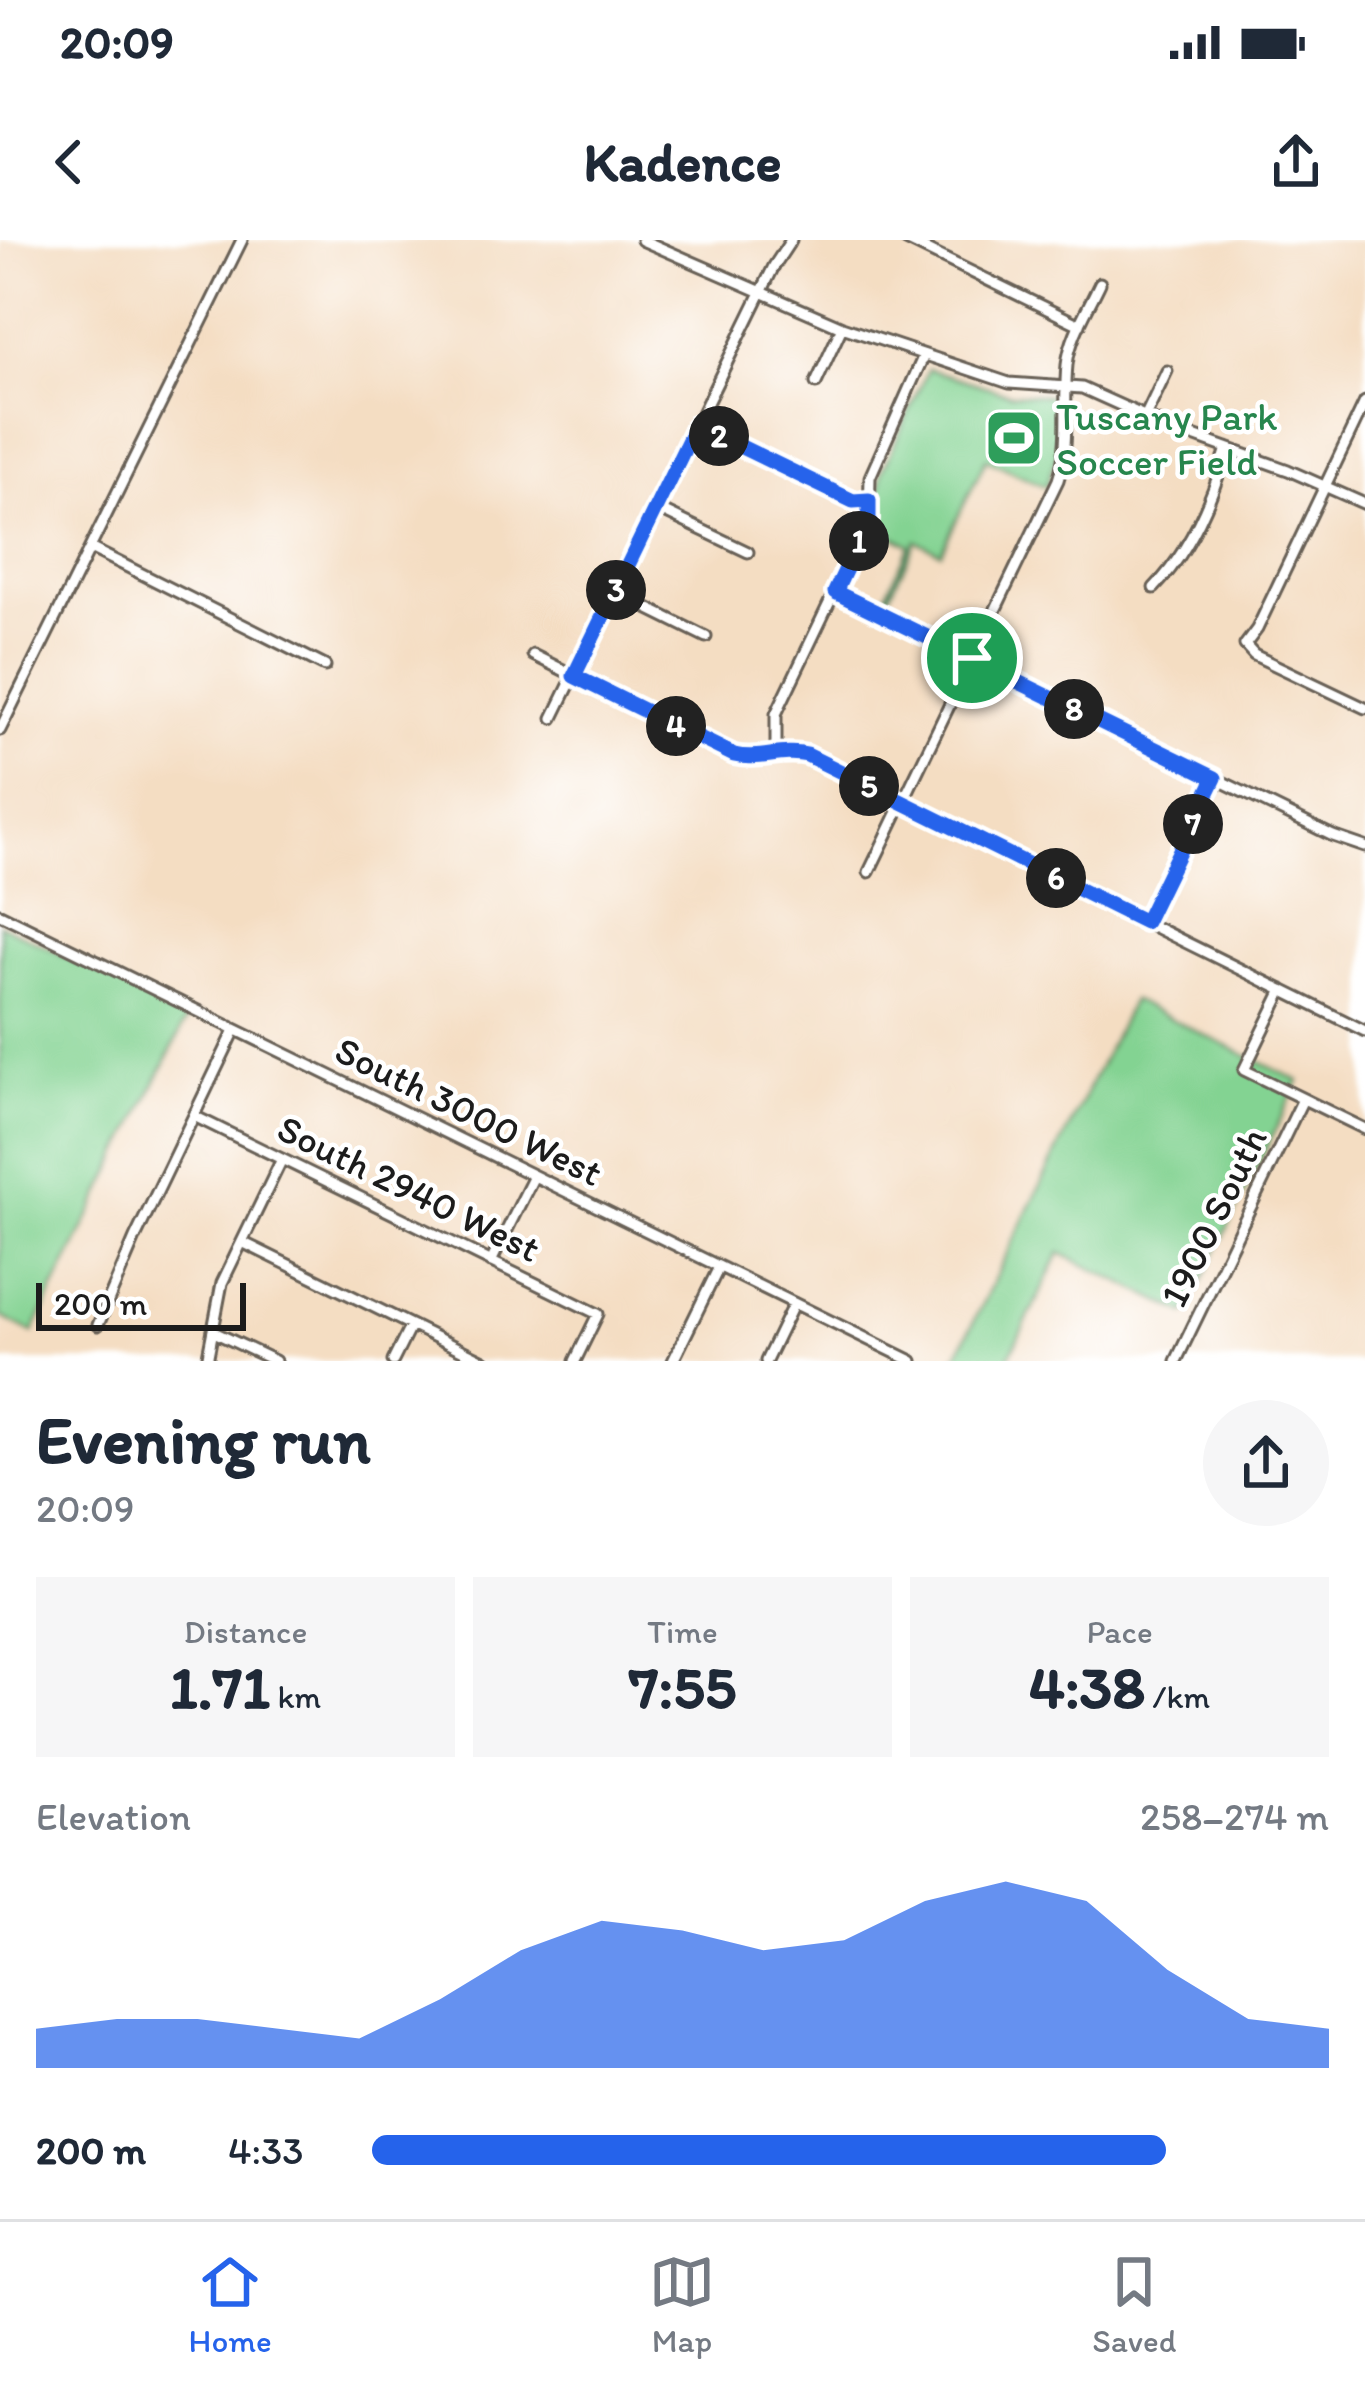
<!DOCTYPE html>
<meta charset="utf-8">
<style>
:root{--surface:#fff;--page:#f6f6f7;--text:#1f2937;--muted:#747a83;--line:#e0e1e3;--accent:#2563eb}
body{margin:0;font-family:Itim,sans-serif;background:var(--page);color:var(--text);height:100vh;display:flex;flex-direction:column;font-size:45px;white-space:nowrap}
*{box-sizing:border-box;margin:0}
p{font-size:39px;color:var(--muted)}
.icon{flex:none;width:66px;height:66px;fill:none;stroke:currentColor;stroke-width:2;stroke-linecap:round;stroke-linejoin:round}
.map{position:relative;height:1121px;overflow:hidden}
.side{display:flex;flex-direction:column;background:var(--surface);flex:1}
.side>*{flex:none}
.scale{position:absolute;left:36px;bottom:30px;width:210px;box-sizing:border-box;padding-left:12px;border:6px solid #1c1c1c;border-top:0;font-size:33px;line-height:42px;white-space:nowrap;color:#1c1c1c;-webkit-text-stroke:9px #fff;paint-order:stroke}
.pin{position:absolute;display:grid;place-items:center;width:102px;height:102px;color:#fff;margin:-51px;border:6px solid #fff;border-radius:50%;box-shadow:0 3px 12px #0007}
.km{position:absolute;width:60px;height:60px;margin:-30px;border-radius:50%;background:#222;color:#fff;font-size:33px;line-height:60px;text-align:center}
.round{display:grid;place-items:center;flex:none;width:126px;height:126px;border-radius:63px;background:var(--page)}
.summary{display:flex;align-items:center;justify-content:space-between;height:204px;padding:0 36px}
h1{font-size:66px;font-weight:800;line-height:90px}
.metrics{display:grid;grid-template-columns:repeat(3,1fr);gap:18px;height:204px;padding:12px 36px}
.metrics div{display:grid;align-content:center;border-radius:0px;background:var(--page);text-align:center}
.metrics b{font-size:60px;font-weight:800}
.metrics small{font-size:33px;font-weight:400}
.metrics p{font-size:33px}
.chart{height:336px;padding:24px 36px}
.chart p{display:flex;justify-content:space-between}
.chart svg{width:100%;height:216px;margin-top:12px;fill:var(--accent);opacity:.7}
ul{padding:0 36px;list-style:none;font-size:39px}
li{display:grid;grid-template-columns:192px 144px 1fr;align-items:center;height:90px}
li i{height:30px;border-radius:15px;background:var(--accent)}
.status{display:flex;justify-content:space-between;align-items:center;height:84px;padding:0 60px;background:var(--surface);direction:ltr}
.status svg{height:33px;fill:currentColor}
header{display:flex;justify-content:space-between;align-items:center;height:156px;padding:0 36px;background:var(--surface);font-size:54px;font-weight:800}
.tab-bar{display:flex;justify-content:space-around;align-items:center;height:168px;border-top:3px solid var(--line);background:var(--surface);font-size:33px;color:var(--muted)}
.tab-bar a{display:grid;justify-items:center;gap:6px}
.tab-bar .on{color:var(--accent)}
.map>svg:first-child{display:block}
</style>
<div class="status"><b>20:09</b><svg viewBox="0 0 49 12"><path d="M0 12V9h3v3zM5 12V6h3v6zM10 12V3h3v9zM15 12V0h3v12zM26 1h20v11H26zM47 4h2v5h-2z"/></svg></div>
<header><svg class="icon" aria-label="back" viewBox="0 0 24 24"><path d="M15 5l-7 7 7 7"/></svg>Kadence<svg class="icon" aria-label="share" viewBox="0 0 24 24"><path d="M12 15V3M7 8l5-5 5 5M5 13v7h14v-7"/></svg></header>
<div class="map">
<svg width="1365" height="1121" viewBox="0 0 1365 1121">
<rect width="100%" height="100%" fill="#fff"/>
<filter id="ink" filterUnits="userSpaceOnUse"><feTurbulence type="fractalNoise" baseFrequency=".00833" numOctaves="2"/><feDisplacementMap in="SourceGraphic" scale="24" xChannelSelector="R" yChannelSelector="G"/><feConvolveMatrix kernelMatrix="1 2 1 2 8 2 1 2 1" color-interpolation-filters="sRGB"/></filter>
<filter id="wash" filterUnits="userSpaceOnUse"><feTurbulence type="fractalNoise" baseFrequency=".004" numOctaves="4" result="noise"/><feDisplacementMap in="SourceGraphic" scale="48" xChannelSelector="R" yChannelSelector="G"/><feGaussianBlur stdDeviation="2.7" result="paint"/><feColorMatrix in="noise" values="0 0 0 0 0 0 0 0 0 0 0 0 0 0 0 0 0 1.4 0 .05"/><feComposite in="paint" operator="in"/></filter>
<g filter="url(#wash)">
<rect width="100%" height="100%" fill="#f4ddc2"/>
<path fill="#83d392" stroke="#507857" stroke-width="3" d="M928 129 1011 154 1058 156 1057 214 1046 247 986 219 941 312 916 301 884 367 881 365 910 305 876 287 882 232Z
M0 684 188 776 33 1093 0 1076Z
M1132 760 1299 841 1186 1074 1060 1013 1007 1121H954Z"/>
</g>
<g filter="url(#ink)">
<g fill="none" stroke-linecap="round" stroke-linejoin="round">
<defs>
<path id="minor" d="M642 0 842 87 1009 143 1082 148 1171 188 1288 230 1365 264
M906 0 1080 85
M816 143 842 87
M1365 162 1257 389 1245 405 1254 415 1365 468
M1145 177 1167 131
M696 185 853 261 869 260
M656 268 748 312
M90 308 325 426
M1154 348C1190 311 1213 257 1227 208
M615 352 706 397
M835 352 1333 596 1365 607
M533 415 733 515C760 521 781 509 807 515L1365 791
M553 478 774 26 791 0
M0 490 242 0
M776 513V474L869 280 870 237 924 115
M869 632 1058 240C1071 201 1063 165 1067 125 1070 96 1088 69 1100 43
M0 674 912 1121
M1145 682 1215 539
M1283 750 1244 830 1365 889
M194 876 598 1074 575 1121
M242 1002 484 1121
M491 1022 534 936
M98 1085 135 998 235 790
M214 1092 275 1121
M207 1121 222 1043 282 919
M393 1121 411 1085
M673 1121 719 1027
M766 1121 794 1063
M1176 1121 1303 859"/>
</defs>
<use href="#minor" stroke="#686056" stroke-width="15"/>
<use href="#minor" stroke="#fff" stroke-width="9"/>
</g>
</g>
<g fill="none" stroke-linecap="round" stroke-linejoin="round" filter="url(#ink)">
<defs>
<path id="route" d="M696 185 853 261 869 260V280L835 352 1215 538 1145 682 807 515C781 509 760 521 734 515L574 436Z"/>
</defs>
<use href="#route" stroke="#fff" stroke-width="24"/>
<use href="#route" stroke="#2563eb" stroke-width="15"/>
</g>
<defs>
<symbol id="stadium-square" viewBox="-11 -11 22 22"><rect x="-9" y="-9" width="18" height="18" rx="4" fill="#2e9e5b" stroke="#fff"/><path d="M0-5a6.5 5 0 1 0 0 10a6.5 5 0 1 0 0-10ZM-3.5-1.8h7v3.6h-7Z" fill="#fff"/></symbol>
</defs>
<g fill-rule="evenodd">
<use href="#stadium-square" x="981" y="165" width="66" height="66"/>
</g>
<g text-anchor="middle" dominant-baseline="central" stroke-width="9" stroke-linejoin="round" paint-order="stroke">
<g font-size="39" fill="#27864d" stroke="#fff" text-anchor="start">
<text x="1056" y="176">Tuscany Park<tspan x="1056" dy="45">Soccer Field</tspan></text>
</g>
<g font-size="39" fill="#1c1c1c" stroke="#fff">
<text transform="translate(469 871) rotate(26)">South 3000 West</text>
<text transform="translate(409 948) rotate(26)">South 2940 West</text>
<text transform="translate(1213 977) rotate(-64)">1900 South</text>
</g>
</g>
</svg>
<div class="scale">200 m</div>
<div class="pin" style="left:972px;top:418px;background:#1e9e55"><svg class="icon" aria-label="arrive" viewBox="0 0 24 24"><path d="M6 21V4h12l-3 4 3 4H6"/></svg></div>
<b class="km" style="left:859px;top:301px">1</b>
<b class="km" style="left:719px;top:196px">2</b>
<b class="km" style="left:616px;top:350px">3</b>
<b class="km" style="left:676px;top:486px">4</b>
<b class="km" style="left:869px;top:546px">5</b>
<b class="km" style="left:1056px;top:638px">6</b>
<b class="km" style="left:1193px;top:584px">7</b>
<b class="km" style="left:1074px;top:469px">8</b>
</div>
<section class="side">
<div class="summary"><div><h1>Evening run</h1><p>20:09</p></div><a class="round"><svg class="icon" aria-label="share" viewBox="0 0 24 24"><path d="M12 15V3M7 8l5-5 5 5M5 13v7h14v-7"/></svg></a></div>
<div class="metrics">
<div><p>Distance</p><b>1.71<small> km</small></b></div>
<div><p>Time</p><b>7:55</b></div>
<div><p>Pace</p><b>4:38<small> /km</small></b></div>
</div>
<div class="chart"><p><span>Elevation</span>258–274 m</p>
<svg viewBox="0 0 160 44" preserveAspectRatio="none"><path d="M0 44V36L10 34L20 34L30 36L40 38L50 30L60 20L70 14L80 16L90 20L100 18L110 10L120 6L130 10L140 24L150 34L160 36V44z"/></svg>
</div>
<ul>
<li><b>200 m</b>4:33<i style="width:83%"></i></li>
</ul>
</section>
<nav class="tab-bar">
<a class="on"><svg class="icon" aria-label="home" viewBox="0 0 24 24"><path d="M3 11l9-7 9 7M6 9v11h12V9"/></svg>Home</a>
<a><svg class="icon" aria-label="map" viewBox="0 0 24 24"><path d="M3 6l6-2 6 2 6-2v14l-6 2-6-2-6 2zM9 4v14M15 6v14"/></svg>Map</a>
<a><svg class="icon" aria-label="saved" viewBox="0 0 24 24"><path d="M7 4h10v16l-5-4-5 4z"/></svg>Saved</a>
</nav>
